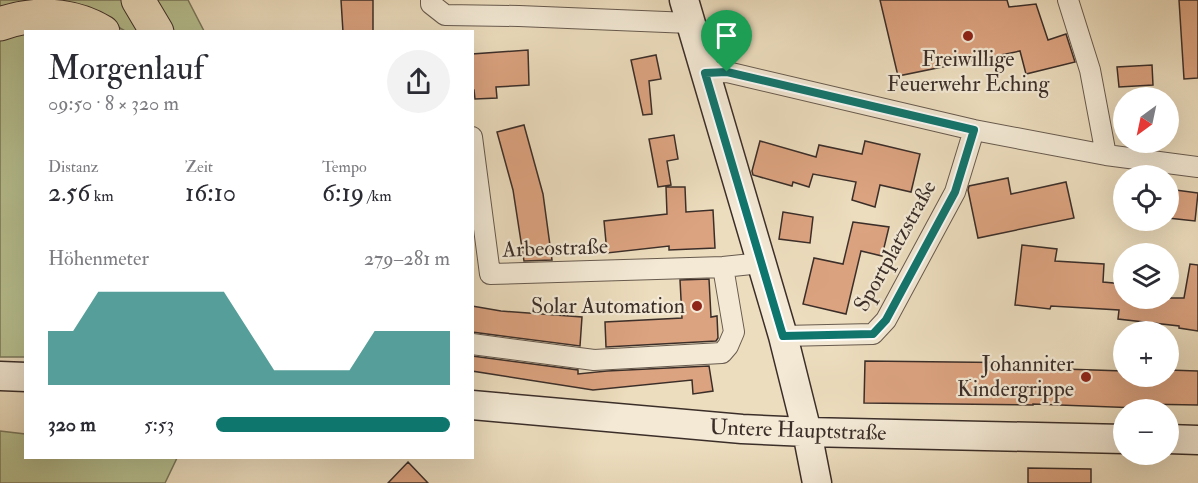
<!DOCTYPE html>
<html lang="de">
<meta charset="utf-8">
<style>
:root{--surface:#fff;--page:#f2f2f3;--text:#2b2b33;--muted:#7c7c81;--accent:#0f766e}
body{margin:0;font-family:"IM FELL Double Pica",serif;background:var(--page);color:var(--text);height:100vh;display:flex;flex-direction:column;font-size:22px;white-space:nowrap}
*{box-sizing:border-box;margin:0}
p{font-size:20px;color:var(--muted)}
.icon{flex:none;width:33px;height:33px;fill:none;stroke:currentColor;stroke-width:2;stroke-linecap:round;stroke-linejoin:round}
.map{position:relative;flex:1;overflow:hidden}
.panel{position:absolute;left:24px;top:30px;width:450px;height:429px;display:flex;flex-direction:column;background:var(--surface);border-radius:0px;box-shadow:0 6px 24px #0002}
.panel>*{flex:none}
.needle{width:39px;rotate:213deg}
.controls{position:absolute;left:1113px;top:87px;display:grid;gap:12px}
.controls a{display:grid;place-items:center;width:66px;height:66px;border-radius:50%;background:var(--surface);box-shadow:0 6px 24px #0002;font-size:30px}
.pin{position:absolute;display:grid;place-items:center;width:51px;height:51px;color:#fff;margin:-62px -26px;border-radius:50% 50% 50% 0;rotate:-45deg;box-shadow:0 0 6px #0007}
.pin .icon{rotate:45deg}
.round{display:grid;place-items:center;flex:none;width:63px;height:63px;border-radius:32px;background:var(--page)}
.summary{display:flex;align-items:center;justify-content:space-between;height:102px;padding:0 24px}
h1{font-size:33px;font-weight:600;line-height:45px}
.stats{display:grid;grid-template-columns:repeat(3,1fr);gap:9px;height:102px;padding:6px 24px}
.stats div{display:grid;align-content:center}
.stats b{font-size:26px;font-weight:600}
.stats small{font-size:16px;font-weight:400}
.stats p{font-size:16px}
.chart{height:168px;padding:12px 24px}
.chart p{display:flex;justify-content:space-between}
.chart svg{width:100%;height:108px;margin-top:6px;fill:var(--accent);opacity:.7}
ul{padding:0 24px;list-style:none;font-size:20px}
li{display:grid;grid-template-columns:96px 72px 1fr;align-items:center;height:45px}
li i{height:15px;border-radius:8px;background:var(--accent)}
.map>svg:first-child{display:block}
</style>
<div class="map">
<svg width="1198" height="483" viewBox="0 0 1198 483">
<rect width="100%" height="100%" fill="#ecddbe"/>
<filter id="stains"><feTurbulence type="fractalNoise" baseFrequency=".00333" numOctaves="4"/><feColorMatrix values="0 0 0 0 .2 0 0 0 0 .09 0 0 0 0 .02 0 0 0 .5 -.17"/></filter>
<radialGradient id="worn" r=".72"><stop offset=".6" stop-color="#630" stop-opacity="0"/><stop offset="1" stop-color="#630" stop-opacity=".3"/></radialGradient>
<path fill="#b8c191" stroke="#7a785d" stroke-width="1.5" d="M0 0H127L148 31H125L110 22 0 10Z
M148 0H188L204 31H168Z
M26 32 25 357H0V37Z
M0 431 25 434 26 458H177L165 483H0Z"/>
<path fill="#dca380" stroke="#3b2e29" stroke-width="1.5" d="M341 0H373V32H343Z
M880 0H1007L1009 7 1036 4 1048 40 1066 34 1075 62 1026 74 1020 51 898 76Z
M1179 0H1198V78L1184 79Z
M528 50 529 85 496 87 497 98 475 99 474 90H472V54Z
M656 55 661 79 649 81 652 114 643 115 631 60Z
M1152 65 1153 85 1119 87 1117 67Z
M524 125 543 194 552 260 524 261 513 190 497 132Z
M674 135 678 159 667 161 671 185 658 187 649 139Z
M760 141 816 157 819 145 862 154 865 141 920 154 911 192 880 185 875 207 852 200 856 182 813 174 809 187 793 182 792 186 753 175 752 171Z
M1008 178 1011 194 1066 182 1074 218 978 238 968 190 969 186Z
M666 187H685L686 212 713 210 715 248 669 250V246L607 253 604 221 667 214Z
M1168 189 1198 193 1195 221 1168 218Z
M783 212 813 217 810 243 779 239Z
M853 222 889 227 882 256 861 251 846 314 803 304 814 258 843 264Z
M1022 245 1057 249 1055 261 1104 264 1103 282 1124 284V298H1184L1190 264 1198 265V331L1179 328V326L1118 319 1119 310 1051 306 1050 309 1015 305Z
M709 279 711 317 717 316 718 338 716 341 606 347 605 322 682 318 680 280Z
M472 306 501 311 582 317 580 346 472 332Z
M472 356 578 370V374L607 371 709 366 713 391 693 394 692 380 593 390 472 371Z
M865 361 1033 363V368L1124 371V376H1168V370L1198 371V405L1139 404V408L1033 404V405L864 403Z
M408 462 428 483H388Z
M1028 468 1091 469V483H1028Z"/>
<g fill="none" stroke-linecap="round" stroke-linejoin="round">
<defs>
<path id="street" d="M431 0V4L445 15 519 16 690 23
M1068 0 1090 70 1106 155
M705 73 727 72 974 130 1106 155 1198 167
M472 137 490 274 723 267 761 263
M783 336 873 334 886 320 955 192 974 130
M472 344 594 360 722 353 728 346 734 332 723 267"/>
<path id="secondary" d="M684 0 783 336 807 432 817 483
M0 376 26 377
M472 405 742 429 807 432 1124 439
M1168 439 1198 440"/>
<path id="highway" d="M138 0 157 32
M0 24C33 12 72 13 103 32"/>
</defs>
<use href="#street" stroke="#675a4e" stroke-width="22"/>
<use href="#secondary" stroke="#3b2e29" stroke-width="31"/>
<use href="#highway" stroke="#3b2e29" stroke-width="35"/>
<use href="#street" stroke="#f3e9d5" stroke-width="20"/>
<use href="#secondary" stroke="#f3e9d5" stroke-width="28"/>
<use href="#highway" stroke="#ecddbe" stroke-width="33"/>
</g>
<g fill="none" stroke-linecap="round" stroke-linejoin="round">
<defs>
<path id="route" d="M727 72 974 130 955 192 886 320 873 334 783 336 705 73Z"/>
</defs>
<use href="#route" stroke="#fff" stroke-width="12"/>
<use href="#route" stroke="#0f766e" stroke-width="8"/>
</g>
<g fill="#8f2418" stroke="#f3e9d5" stroke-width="2">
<circle cx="968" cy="36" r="6"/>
<circle cx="697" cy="306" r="6"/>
<circle cx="1086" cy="377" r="6"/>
</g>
<g text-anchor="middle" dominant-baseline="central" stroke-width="4.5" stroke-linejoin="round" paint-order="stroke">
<g font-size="22" fill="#3b2e29" stroke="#f3e9d5" text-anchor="end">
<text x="968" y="59" text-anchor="middle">Freiwillige<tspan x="968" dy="25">Feuerwehr Eching</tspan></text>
<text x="685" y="306">Solar Automation</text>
<text x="1074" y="364">Johanniter<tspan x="1074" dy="25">Kindergrippe</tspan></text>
</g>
<g font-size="22" fill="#3b2e29" stroke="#f3e9d5">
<text transform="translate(895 246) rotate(-61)">Sportplatzstraße</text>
<text transform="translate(555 248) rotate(-2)">Arbeostraße</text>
<text transform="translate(798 430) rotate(2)">Untere Hauptstraße</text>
</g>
</g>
<rect width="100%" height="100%" filter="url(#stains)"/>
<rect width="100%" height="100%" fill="url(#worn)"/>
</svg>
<div class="controls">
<a><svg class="needle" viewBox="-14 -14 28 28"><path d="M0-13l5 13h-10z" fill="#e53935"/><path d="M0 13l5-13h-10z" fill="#7c7c81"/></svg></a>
<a><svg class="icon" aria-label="locate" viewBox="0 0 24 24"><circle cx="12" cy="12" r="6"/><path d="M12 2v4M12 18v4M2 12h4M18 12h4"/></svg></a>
<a><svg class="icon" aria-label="layers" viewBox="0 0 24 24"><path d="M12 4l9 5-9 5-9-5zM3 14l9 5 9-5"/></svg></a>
<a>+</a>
<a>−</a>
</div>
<div class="pin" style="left:727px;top:72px;background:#1e9e55"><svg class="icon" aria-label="arrive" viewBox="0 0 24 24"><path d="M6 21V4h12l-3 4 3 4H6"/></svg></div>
<section class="panel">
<div class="summary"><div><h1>Morgenlauf</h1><p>09:50 · 8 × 320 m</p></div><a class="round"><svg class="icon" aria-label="share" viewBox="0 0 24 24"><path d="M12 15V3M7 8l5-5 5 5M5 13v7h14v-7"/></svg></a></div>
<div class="stats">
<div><p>Distanz</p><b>2.56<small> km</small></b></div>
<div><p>Zeit</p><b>16:10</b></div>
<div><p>Tempo</p><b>6:19<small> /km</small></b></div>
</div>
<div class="chart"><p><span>Höhenmeter</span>279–281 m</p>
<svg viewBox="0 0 160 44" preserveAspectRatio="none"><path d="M0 44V22L10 22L20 6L30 6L40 6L50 6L60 6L70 6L80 22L90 38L100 38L110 38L120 38L130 22L140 22L150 22L160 22V44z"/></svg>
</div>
<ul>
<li><b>320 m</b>5:53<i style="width:100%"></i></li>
</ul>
</section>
</div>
